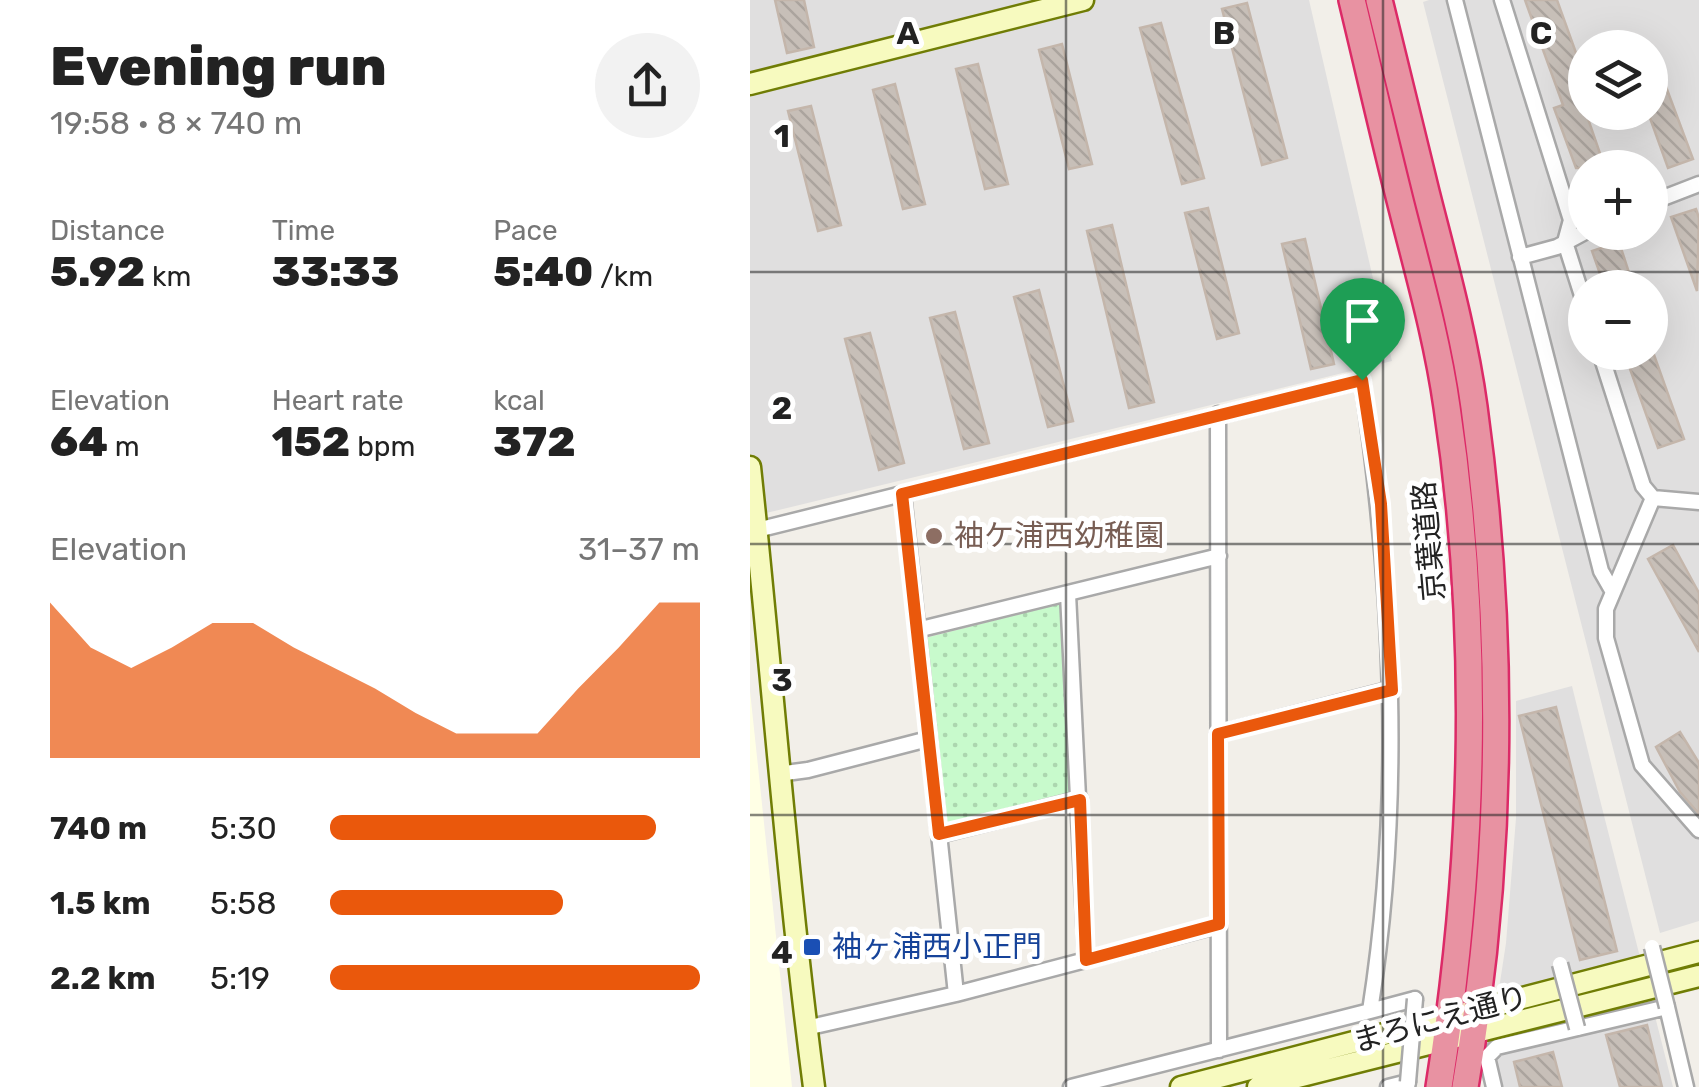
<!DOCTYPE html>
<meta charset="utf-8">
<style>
:root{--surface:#fff;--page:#f2f2f2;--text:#222;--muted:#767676;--accent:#ea580c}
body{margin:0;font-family:Rubik,"Noto Sans JP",sans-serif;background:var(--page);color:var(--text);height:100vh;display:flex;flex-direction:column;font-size:38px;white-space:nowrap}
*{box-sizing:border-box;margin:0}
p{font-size:32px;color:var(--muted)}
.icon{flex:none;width:55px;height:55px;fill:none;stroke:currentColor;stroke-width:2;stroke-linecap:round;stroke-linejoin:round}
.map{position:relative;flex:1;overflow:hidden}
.drawer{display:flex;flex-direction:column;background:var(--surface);width:750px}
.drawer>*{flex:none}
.buttons{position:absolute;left:818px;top:30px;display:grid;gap:20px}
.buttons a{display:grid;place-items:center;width:100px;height:100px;border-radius:50%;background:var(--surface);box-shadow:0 10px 40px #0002;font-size:50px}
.pin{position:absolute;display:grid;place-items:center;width:85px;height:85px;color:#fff;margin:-102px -42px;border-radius:50% 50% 50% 0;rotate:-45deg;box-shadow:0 0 10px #0007}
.pin .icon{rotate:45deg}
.round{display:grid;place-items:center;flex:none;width:105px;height:105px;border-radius:52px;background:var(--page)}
.headline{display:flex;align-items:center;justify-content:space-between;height:170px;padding:0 50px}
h1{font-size:55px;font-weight:800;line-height:75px}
.metrics{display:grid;grid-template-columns:repeat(3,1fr);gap:15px;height:170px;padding:10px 50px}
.metrics div{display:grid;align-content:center}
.metrics b{font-size:42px;font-weight:800}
.metrics small{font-size:28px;font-weight:400}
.metrics p{font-size:28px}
.chart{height:280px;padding:20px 50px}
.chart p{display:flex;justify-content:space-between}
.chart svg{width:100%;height:180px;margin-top:10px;fill:var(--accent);opacity:.7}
ul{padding:0 50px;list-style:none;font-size:32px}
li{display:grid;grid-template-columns:160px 120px 1fr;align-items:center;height:75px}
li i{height:25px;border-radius:12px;background:var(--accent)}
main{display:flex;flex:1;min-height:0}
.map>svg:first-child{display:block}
</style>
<main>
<section class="drawer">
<div class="headline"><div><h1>Evening run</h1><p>19:58 · 8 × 740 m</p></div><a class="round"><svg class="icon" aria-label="share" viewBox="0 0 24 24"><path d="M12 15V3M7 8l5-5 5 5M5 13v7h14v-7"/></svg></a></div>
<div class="metrics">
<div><p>Distance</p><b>5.92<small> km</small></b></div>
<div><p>Time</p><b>33:33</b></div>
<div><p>Pace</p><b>5:40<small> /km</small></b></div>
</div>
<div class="metrics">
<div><p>Elevation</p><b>64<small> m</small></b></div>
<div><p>Heart rate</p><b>152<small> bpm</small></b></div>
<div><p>kcal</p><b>372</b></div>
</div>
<div class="chart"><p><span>Elevation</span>31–37 m</p>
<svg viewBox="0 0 160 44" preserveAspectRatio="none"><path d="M0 44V6L10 17L20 22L30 17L40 11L50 11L60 17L70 22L80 27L90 33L100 38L110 38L120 38L130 27L140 17L150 6L160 6V44z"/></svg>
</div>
<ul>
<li><b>740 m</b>5:30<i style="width:88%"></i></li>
<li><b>1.5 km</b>5:58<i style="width:63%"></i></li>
<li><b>2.2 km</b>5:19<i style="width:100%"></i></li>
</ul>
</section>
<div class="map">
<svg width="949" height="1087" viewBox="0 0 949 1087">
<defs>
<pattern id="park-dots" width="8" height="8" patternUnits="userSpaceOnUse" patternTransform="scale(2.5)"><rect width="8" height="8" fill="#c8facc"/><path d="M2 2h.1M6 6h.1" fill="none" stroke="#acd6af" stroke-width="1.8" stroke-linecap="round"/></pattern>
<pattern id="building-back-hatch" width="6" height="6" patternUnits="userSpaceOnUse" patternTransform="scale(2.5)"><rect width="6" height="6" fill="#c7bfb8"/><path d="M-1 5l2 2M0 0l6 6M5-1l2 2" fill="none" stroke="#aba49e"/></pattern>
</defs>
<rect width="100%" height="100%" fill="#f2efe9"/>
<path fill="#e0dfdf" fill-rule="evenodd" d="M0 0H559L642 361 0 517Z
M679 0H949V921L910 933 673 2ZM835 48H900V112H835ZM835 168H900V232H835ZM835 288H900V352H835Z
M822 686 848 792 923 1087H734L756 943 766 818V701Z"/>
<path fill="#ffffe5" d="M0 691 42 1087H0Z"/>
<path fill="url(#park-dots)" d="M313 603 323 796 195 827 175 638Z"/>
<path fill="url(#building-back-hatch)" stroke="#c4b6ab" stroke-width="2.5" d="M25 0H54L64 47 37 53Z
M775 0H807L835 78 825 81 855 168H826L804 108 813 105Z
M497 3 537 158 512 165 472 9Z
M411 23 454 178 432 184 390 28Z
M312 44 342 164 319 169 289 50Z
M900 44 943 159 918 168 900 118Z
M228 64 258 184 235 189 206 69Z
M145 84 175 204 153 209 123 90Z
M61 106 91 225 68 231 38 111Z
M458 208 489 333 467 339 435 213Z
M946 209 949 218 947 291 921 217Z
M362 225 404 402 379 408 337 231Z
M555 239 584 364 561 369 532 244Z
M869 242 884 288H855L842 251Z
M289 290 323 421 298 427 264 297Z
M205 312 239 443 214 449 180 318Z
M120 333 154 463 129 470 95 339Z
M874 352H903L934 439 908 448Z
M923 545 949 593V652L898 559Z
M806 707 867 951 830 960 769 716Z
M930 732 949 763V814L930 792 906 747Z
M897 1025 912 1087H870L856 1035Z
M803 1052 812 1087H770L764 1062Z"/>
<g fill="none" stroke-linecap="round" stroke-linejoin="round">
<defs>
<path id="street" d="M705 0 851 571 863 592
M752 0 821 220 815 242 835 305
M900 203 949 184
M770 257 807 247 835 232
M850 352 893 486 903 498 949 502
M468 414 469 1050
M153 494 206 994
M903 498 856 609V638L892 765 949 830
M7 530 612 380C643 591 653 801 620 1011L321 1087
M318 594 336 960
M167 630 469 556
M468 734 642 689
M28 774 58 770 178 739
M189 835 330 799
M620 1011 665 999
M56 1028 206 994 469 925
M638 1087 658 1082 657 1087
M744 1087 737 1057 747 1047 917 1007 936 1087"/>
<path id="secondary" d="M0 84 333 0
M0 467C22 673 37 881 64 1087
M431 1087 949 952
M508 1087 949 976"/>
<path id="highway" d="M602 0C618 66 633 133 650 200 667 268 687 336 697 407 731 633 725 861 689 1087
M629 0C645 64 660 128 676 192 694 263 714 334 724 407 755 632 753 862 715 1087"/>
</defs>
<use href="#street" stroke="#a9a9a9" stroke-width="19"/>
<use href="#secondary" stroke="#707d05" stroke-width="25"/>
<use href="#highway" stroke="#dc2a67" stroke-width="30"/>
<use href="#street" stroke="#fff" stroke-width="14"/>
<use href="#secondary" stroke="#f7fabf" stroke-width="20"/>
<use href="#highway" stroke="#e892a2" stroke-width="25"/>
<defs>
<path id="street-bridge" d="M902 947 917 1007
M810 964 827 1028
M658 1082 665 999"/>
</defs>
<use href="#street-bridge" stroke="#a9a9a9" stroke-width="19" stroke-linecap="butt"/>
<use href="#street-bridge" stroke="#fff" stroke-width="14"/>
</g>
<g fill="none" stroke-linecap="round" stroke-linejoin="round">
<defs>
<path id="route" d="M612 380 631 504 642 690 468 734 469 924 336 960 330 800 189 834 152 494Z"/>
</defs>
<use href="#route" stroke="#fff" stroke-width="20"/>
<use href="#route" stroke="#ea580c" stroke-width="12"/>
</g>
<path fill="none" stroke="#222" stroke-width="2.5" stroke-opacity="0.55" d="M316 0V1087M633 0V1087M0 272H949M0 544H949M0 815H949"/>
<circle fill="#8d6e63" stroke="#fff" stroke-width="4" cx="184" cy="536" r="10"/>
<rect fill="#1a4fb4" stroke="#fff" stroke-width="4" x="52" y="937" width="20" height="20" rx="5"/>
<g text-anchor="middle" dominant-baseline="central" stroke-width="10" stroke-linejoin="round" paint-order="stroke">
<g font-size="30" fill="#785e54" stroke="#fff" text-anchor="start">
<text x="204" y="536">袖ケ浦西幼稚園</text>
</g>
<g font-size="30" fill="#222" stroke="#fff">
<text transform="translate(679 541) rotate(-95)">京葉道路</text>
<text transform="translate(690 1019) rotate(-15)">まろにえ通り</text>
</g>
<g font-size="30" fill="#164399" stroke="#fff" text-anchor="start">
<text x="82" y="947">袖ヶ浦西小正門</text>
</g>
</g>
<g font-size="32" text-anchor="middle" font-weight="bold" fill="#222" stroke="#fff" stroke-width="10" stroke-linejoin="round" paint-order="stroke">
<text x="158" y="44">A</text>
<text x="474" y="44">B</text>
<text x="791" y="44">C</text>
<text x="32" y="147">1</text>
<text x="32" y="419">2</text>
<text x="32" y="691">3</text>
<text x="32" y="963">4</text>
</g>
</svg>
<div class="buttons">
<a><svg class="icon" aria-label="layers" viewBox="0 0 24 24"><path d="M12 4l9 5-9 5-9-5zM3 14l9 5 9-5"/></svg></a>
<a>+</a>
<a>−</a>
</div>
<div class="pin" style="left:612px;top:380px;background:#1e9e55"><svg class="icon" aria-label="arrive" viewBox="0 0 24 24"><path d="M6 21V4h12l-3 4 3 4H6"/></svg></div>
</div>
</main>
